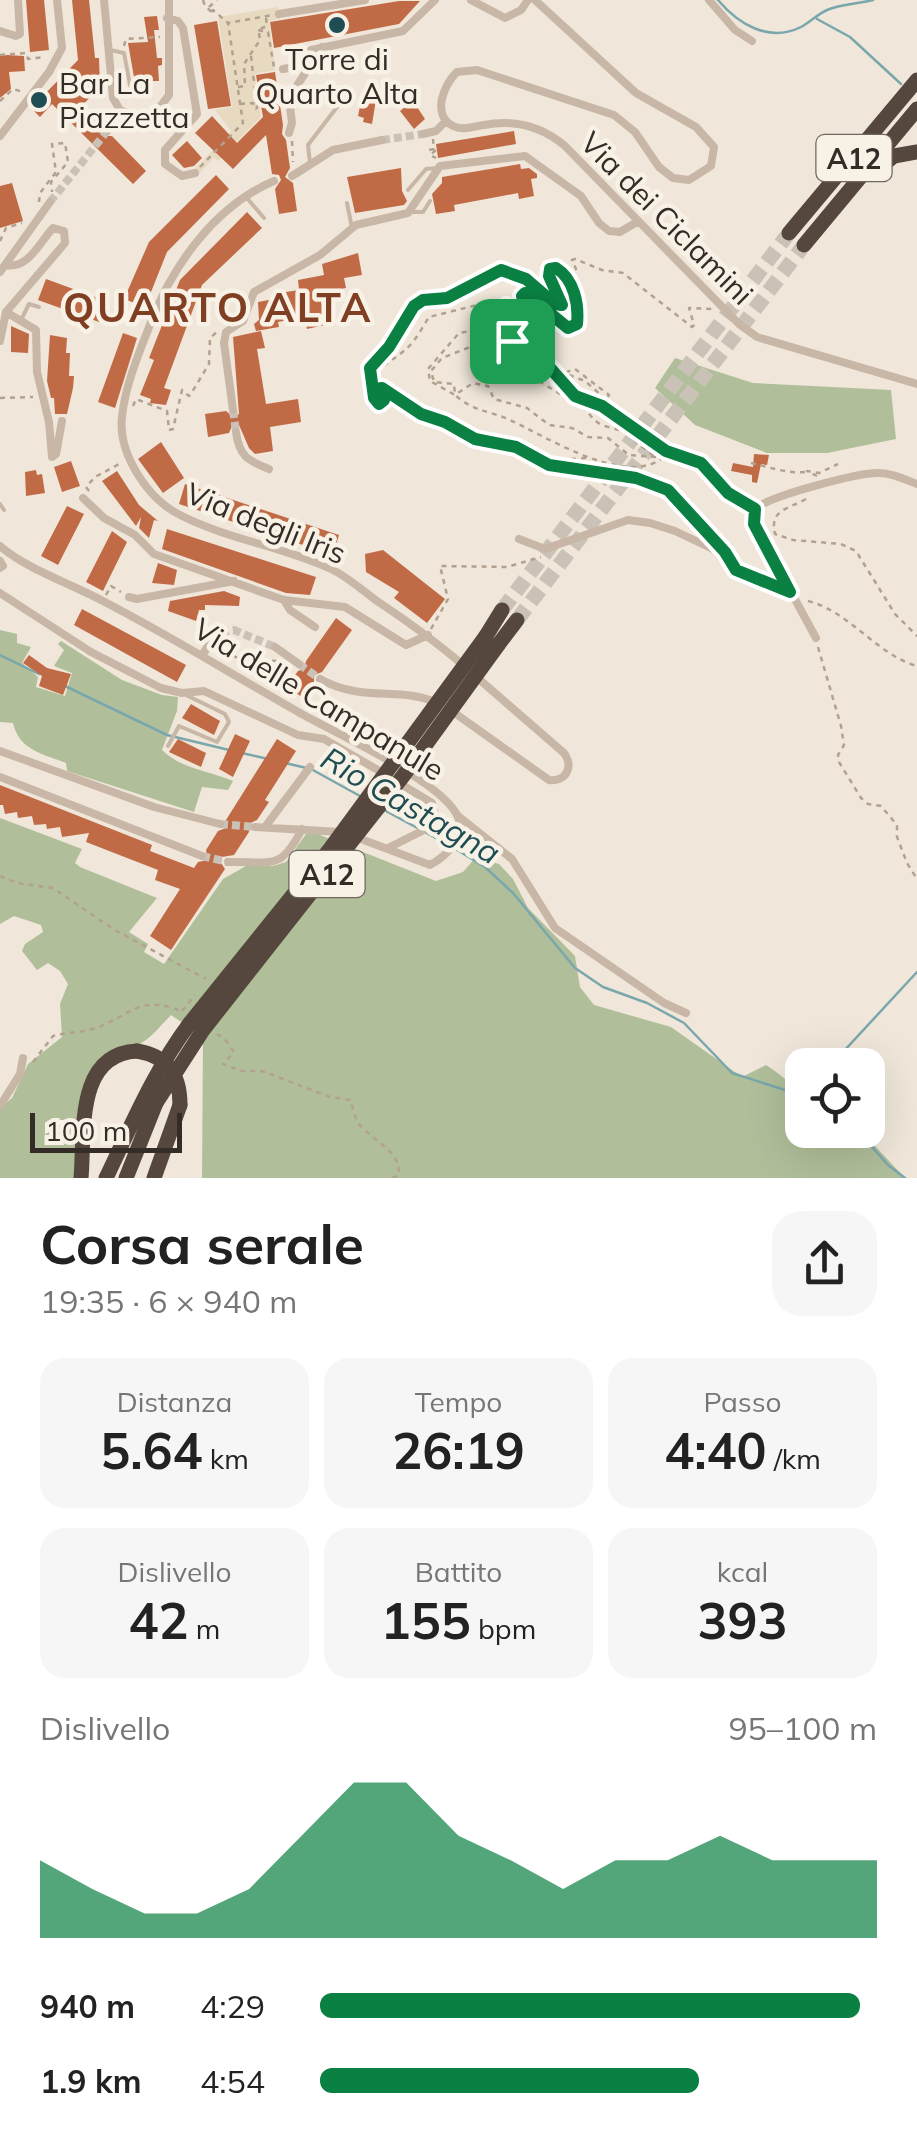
<!DOCTYPE html>
<html lang="it">
<meta charset="utf-8">
<style>
:root{--surface:#fff;--page:#f6f6f6;--text:#222;--muted:#767676;--accent:#0b8043}
body{margin:0;font-family:Mulish,sans-serif;background:var(--page);color:var(--text);height:100vh;display:flex;flex-direction:column;font-size:38px;white-space:nowrap}
*{box-sizing:border-box;margin:0}
p{font-size:32px;color:var(--muted)}
.icon{flex:none;width:55px;height:55px;fill:none;stroke:currentColor;stroke-width:2;stroke-linecap:round;stroke-linejoin:round}
.map{position:relative;height:1178px;overflow:hidden}
.details{display:flex;flex-direction:column;background:var(--surface);flex:1}
.details>*{flex:none}
.fabs{position:absolute;left:785px;top:1048px;display:grid;gap:20px}
.fabs a{display:grid;place-items:center;width:100px;height:100px;border-radius:20px;background:var(--surface);box-shadow:0 10px 40px #0002;font-size:50px}
.scale{position:absolute;left:30px;bottom:25px;width:152px;box-sizing:border-box;padding-left:10px;border:5px solid #342c27;border-top:0;font-size:28px;line-height:35px;white-space:nowrap;color:#342c27;-webkit-text-stroke:8px #f8f1e6;paint-order:stroke}
.pin{position:absolute;display:grid;place-items:center;width:85px;height:85px;color:#fff;margin:-42px;border-radius:20px;box-shadow:0 5px 15px #0006}
.round{display:grid;place-items:center;flex:none;width:105px;height:105px;border-radius:30px;background:var(--page)}
.head{display:flex;align-items:center;justify-content:space-between;height:170px;padding:0 40px}
h1{font-size:55px;font-weight:700;line-height:75px}
.metrics{display:grid;grid-template-columns:repeat(3,1fr);gap:15px;height:170px;padding:10px 40px}
.metrics div{display:grid;align-content:center;border-radius:25px;background:var(--page);text-align:center}
.metrics b{font-size:50px;font-weight:700}
.metrics small{font-size:28px;font-weight:400}
.metrics p{font-size:28px}
.chart{height:280px;padding:20px 40px}
.chart p{display:flex;justify-content:space-between}
.chart svg{width:100%;height:180px;margin-top:10px;fill:var(--accent);opacity:.7}
ul{padding:0 40px;list-style:none;font-size:32px}
li{display:grid;grid-template-columns:160px 120px 1fr;align-items:center;height:75px}
li i{height:25px;border-radius:12px;background:var(--accent)}
.map>svg:first-child{display:block}
</style>
<div class="map">
<svg width="917" height="1178" viewBox="0 0 917 1178">
<rect width="100%" height="100%" fill="#f0e7da"/>
<path fill="#b0bf9a" d="M675 358 753 383 891 390 896 439 827 453H767L695 425 655 388Z
M0 630 17 634V643L31 647 22 663 38 677 36 687 65 696 72 673 54 666 64 650 58 644 61 641 122 680 162 695 178 697 177 711 162 750C181 769 210 771 233 781L228 790 202 787 194 812 67 771 66 763C43 754 19 750 13 723L0 722Z
M0 818 82 849 75 863 80 867 157 898 129 932 148 944 144 952 164 964 223 879 246 866H273L286 862 306 834 315 833 436 881 463 872 476 857 499 864 513 879 528 908 575 956 580 987 594 1005 671 1027 742 1077 766 1065C796 1085 802 1093 802 1130H860L905 1178H202L203 1037 171 1015C162 1024 153 1036 143 1042 132 1050 114 1047 101 1059 74 1081 77 1145 74 1178H0V1108L12 1098 28 1064 62 1037 60 1004 68 984 60 971 48 963 37 970 22 951 25 944 43 932 41 925 14 916 0 924Z"/>
<path fill="#e8d9c1" d="M278 7 280 19 269 21 275 70 255 74 261 117 218 161 214 158 195 178 191 173 231 131 215 110 232 107 218 17Z"/>
<g fill="none" stroke-linecap="round" stroke-linejoin="round">
<path stroke="#7aa7ac" stroke-width="2.5" d="M718 0C738 24 769 43 801 27 810 22 818 14 827 10 841 4 858 4 873 0
M817 19 850 37 901 84
M0 655 39 674
M65 686 167 735 229 750
M242 753 268 759
M285 763 311 769 360 796
M384 810 447 844
M454 848 485 867 513 893 575 968 603 987 647 1003 684 1023 732 1073 788 1091 802 1100
M831 1065 917 972
M857 1130 888 1165 905 1178"/>
</g>
<path fill="#c16b46" d="M26 0H44L49 50 30 52Z
M72 0H89L95 58H99L100 86 82 106 102 126 103 136H112L146 171 133 184 52 104 40 117 31 108 78 60Z
M399 1H420L399 24 274 48 270 22Z
M157 16 159 30H154L157 58H162V65L158 66 159 81H150L144 77 135 83 128 43 148 42 144 17Z
M217 21 231 106 208 109 194 25Z
M7 55 24 56 25 71 9 72 11 89 0 98V56Z
M275 72 283 125 282 134 286 140 290 168 285 177 293 183 297 211 279 214 275 189 281 180 279 175 272 174 266 135 233 169 195 133 212 116 237 143 263 117 256 75Z
M362 97 376 100 372 124 363 122 364 118 358 116Z
M413 101 425 119 414 129 400 111Z
M514 131 516 144 438 158 436 144Z
M187 141 202 158 194 166 184 168 172 155Z
M520 164 521 169 529 168 537 174V178L531 179 534 196 519 199 518 193 454 205 455 211 436 214 432 194 442 183V177Z
M401 168 402 191 407 201 404 205 355 213 347 177Z
M216 175 229 189 167 252 145 307 124 299 149 242Z
M12 183 23 221 0 228V186Z
M247 212 262 228 202 285 164 388 171 390 166 405 150 403 151 399 140 395 154 360 149 358 180 280Z
M358 253 362 275 344 278 346 288 320 293 325 325 307 329 304 317 278 322 279 327 256 331 254 324 259 320 258 302 274 299 273 294 299 290 298 280 324 275 322 264Z
M46 279 106 301 99 322 38 300Z
M11 326 29 334 28 353 11 352Z
M261 331 265 348 257 349 266 404 298 399 301 422 270 427 273 451 255 454 249 448 239 425 232 426 229 433 208 437 205 414 226 411 233 417 239 414 233 337Z
M123 333 137 338 115 408 98 402Z
M50 335 67 338 66 353H70L69 376H74L73 388 67 414H55L54 398H51L47 381Z
M161 442 184 478 163 493 138 459Z
M754 454 769 455 767 465 761 464 757 483 752 482V475L731 471 733 463 753 467Z
M71 461 80 486 62 492 54 467Z
M36 470 37 475 42 474 45 493 26 496 25 472Z
M117 471 139 505 158 521 154 520 149 538 139 528 141 517 136 526 102 481Z
M185 484 339 535 333 555 179 504Z
M67 506 84 514 58 565 41 556Z
M167 529 316 577 310 595 286 593 162 549Z
M112 531 127 542 103 591 86 582Z
M383 550 445 599 427 623 394 598 399 592 366 572 365 554Z
M158 563 177 570 174 585 152 583Z
M224 591 240 597 239 606 205 605V610H199L196 621 168 611 170 601Z
M82 609 186 665 177 682 74 625Z
M336 618 352 630 322 672 314 675V683L303 698 287 686 298 671 304 669 306 661Z
M29 655 47 668 71 674 63 695 39 686 42 676 23 663Z
M191 704 220 721 214 735 182 718Z
M235 734 250 741 233 777 219 769Z
M178 739 206 753 201 767 169 752Z
M277 739 296 751 265 800 269 802 257 820 248 824 249 832 234 855 222 857 221 863 225 869 171 950 150 936 180 889 155 880 158 870 86 842 89 833 62 837 60 827 47 829 46 824 34 825 32 816 18 818 17 812 5 814 3 805H0V785L152 845 150 851 194 868 198 862 208 860 206 850 218 831 226 828V820Z"/>
<g fill="none" stroke-linecap="round" stroke-linejoin="round">
<path stroke="#cac2b6" stroke-width="8" stroke-dasharray="8 4" stroke-linecap="butt" d="M382 140 423 134
M50 202 108 130
M233 410 236 432
M221 632 234 630 275 647
M299 664 320 679
M220 824 255 827
M202 856 228 862"/>
<path stroke="#cac2b6" stroke-width="15" stroke-dasharray="15 8" stroke-linecap="butt" d="M502 610 789 233
M517 620 804 245"/>
<path stroke="#b3a190" stroke-width="2.5" stroke-dasharray="5 5" stroke-linecap="butt" d="M203 0 205 6 214 14 213 10 228 23
M209 7 217 0
M266 18 267 26 257 30 268 32 274 67
M124 46 126 39 160 37
M0 55 26 53 28 59 45 57
M251 56 257 109
M238 87 245 86 244 64 260 40 259 33
M0 101 13 89 23 92
M240 104 253 103 256 110
M99 120 108 110
M433 139 434 149 429 150 435 151 430 155 436 158
M292 141 293 162
M200 167 243 123 228 23 273 15
M39 202 40 193 56 172 52 144 65 143 68 162 51 182 52 192
M0 241 6 228 22 223
M563 271 561 268 565 266 572 271 576 269 572 260 575 259 602 270 623 273 692 327 694 325 689 308 712 309
M499 327 511 340
M516 340 558 369 564 373 575 369 609 395 602 406 575 396 551 369 512 341Z
M569 375 585 381 602 396 597 405 568 381Z
M371 376 370 368 389 347 414 306 423 300 447 298 501 270 526 279 555 304 562 305 549 277 550 269 564 273 574 290 577 324 568 328 525 293 522 295 528 310 524 313 506 306 504 319 516 340
M0 398 33 397
M133 406 136 399 167 411 169 430 173 429 182 390 189 396 192 392 209 364 210 338 218 331
M619 430C612 428 602 426 597 422 590 417 587 409 580 405 551 389 526 375 502 352L493 351 483 342 442 358 431 371 434 382 454 384 455 395C474 412 488 410 510 420 547 437 623 486 661 459
M634 440 654 456
M656 457 629 455 608 438 588 437 572 428 549 425 527 408 494 399 488 386 473 383 455 395 430 381 428 369 459 333 498 326 492 313 477 305 429 317C422 328 415 342 405 350 389 364 355 378 379 404L384 400 376 389 381 388 421 415 445 423 475 439 516 447 549 465 636 478 668 489 715 540
M751 463C769 467 788 474 805 472
M574 467 570 459 588 458
M817 476 807 471 819 473 838 464
M89 491 86 487 95 477 121 463
M806 499C789 509 769 509 775 534L793 540 841 544 856 551 895 614 917 636
M106 595 111 586 121 592
M808 601C849 611 877 655 917 666
M431 629 448 599 440 566 507 567 541 557
M818 647 841 726 844 745 838 755 839 762 861 798 868 804 881 806 897 825V837L907 863 917 879
M224 659 231 655 243 660 277 661
M0 876 17 883 53 888 113 929 206 979
M182 1011 195 995
M217 1034 224 1038 234 1052 223 1064 241 1071H262L330 1097 350 1100C353 1107 354 1117 359 1124 372 1141 401 1150 399 1175L392 1178
M33 1062 53 1036C66 1032 79 1033 92 1029 130 1018 137 993 181 1011"/>
<path stroke="#c8b7a6" stroke-width="4" d="M110 50 124 53 131 90 140 91 145 82
M310 163 308 145 347 94
M408 190 426 169 437 168
M247 198 264 218
M347 203 352 228
M411 212H423L430 201
M22 318 29 304 39 307
M0 504 4 510
M168 746 179 726 217 742 229 722 225 714 186 695"/>
<path stroke="#c8b7a6" stroke-width="8" d="M104 0 113 98 120 110 138 117 157 111 169 95V0
M471 0 505 18 521 10 528 0
M535 0 636 93 696 127 714 147 711 166 689 180 673 178 659 167 635 132 614 115 477 70 457 72C444 84 431 115 453 126 463 131 474 126 484 125 515 119 541 126 565 146L739 324 757 337 917 384
M709 0 735 30 752 41
M279 14 365 0
M167 18 178 21 183 28 197 114 165 150V164L182 176 195 173
M0 31 16 36 20 34 18 0
M283 69 295 67 311 50 403 31 435 0
M108 130 120 110
M289 133 292 123 289 98 322 47
M423 134 436 131 446 121
M0 136 49 72 62 48 57 0
M292 176 333 150 382 140
M274 181C215 206 173 265 151 322 140 351 125 385 122 417 118 454 148 500 182 516 230 540 285 547 333 570 349 578 363 591 377 601 407 621 435 641 463 665
M5 265C28 270 39 243 53 228L64 231 65 243 6 312
M0 272 50 202
M0 341 6 312 36 330 37 372 49 422 52 457 56 454 62 421
M602 406 666 451 701 463 728 493 755 509
M233 410 224 343 226 332 243 321 254 292 320 255 356 225 408 213 440 166 525 156 581 196 599 223 609 231 620 232 637 222
M236 432C239 456 248 461 269 469
M83 498 104 518 135 535 154 554 284 600 345 607 406 645 428 635
M755 509C769 496 857 473 878 473 892 473 904 479 917 484
M755 509 754 524 816 638
M519 539 545 549 628 520 650 523 675 531 715 550 731 569 790 592
M0 546C25 568 71 584 101 600 169 635 233 675 300 713 335 733 444 782 458 817 466 838 445 857 430 865L353 836
M0 561 3 566 0 568
M0 593 91 652 161 688 182 693 204 691 298 735 324 739 383 773
M129 597 137 599 234 581
M284 600 290 610 315 627
M275 647 299 664
M203 654 215 635 221 632
M320 679C363 703 401 686 437 703
M449 709 549 780C566 782 574 767 564 753L473 674
M0 751 154 807 220 824
M0 777 202 856
M458 816 512 859 555 928 664 1003 686 1013
M255 827 340 832
M265 827 310 767
M388 848 422 831 435 814 432 803 399 783
M228 862C272 861 280 872 302 829
M0 1106 20 1074 23 1058"/>
<path stroke="#55463e" stroke-width="15" d="M873 173 894 156 917 152
M789 233 917 80
M804 245 917 109
M486 636 502 610
M498 645 517 620
M81 1178C85 1133 75 1054 137 1051
M106 1178C132 1124 154 1071 190 1023
M126 1178 156 1103
M154 1178 180 1105"/>
<path stroke="#55463e" stroke-width="15" d="M190 1023 330 849 486 636
M137 1051C167 1056 180 1074 180 1105
M156 1103 203 1030 403 776 498 645"/>
</g>
<g fill="none" stroke-linecap="round" stroke-linejoin="round">
<defs>
<path id="route" d="M556 268C574 279 579 304 577 324L568 328 525 293 522 296 528 310 524 314 506 306 504 319 516 340 512 341 551 369 575 396 602 406 666 451 701 463 728 493 755 509 754 524 790 592 736 570 725 552 668 490 636 478 549 465 516 447 475 439 445 422 421 414 382 388 376 389 384 400 379 404 374 398 370 368 389 347 414 306 423 300 447 298 501 270 526 279 555 304 562 305 549 276 550 269Z"/>
</defs>
<use href="#route" stroke="#fff" stroke-width="20"/>
<use href="#route" stroke="#0b8043" stroke-width="12"/>
</g>
<g fill="#1e4d54" stroke="#f8f1e6" stroke-width="4">
<circle cx="337" cy="25" r="10"/>
<circle cx="39" cy="100" r="10"/>
</g>
<g text-anchor="middle" dominant-baseline="central" stroke-width="9" stroke-linejoin="round" paint-order="stroke">
<g fill="#f8f1e6" stroke="#6f6760" stroke-width="2.5">
<rect x="816.5" y="135" width="75" height="46" rx="8"/>
<rect x="289.5" y="851" width="75" height="46" rx="8"/>
</g>
<g font-size="28" font-weight="bold" fill="#342c27">
<text x="854" y="158">A12</text>
<text x="327" y="874">A12</text>
</g>
<g font-size="30" fill="#342c27" stroke="#f8f1e6">
<text x="337" y="59">Torre di<tspan x="337" dy="34">Quarto Alta</tspan></text>
<text x="59" y="83" text-anchor="start">Bar La<tspan x="59" dy="34">Piazzetta</tspan></text>
</g>
<g font-size="30" fill="#342c27" stroke="#f8f1e6">
<text transform="translate(667 218) rotate(45)">Via dei Ciclamini</text>
<text transform="translate(266 523) rotate(22)">Via degli Iris</text>
<text transform="translate(319 699) rotate(31)">Via delle Campanule</text>
</g>
<g font-size="32" font-style="italic" fill="#1e4d54" stroke="#f8f1e6">
<text transform="translate(411 805) rotate(30)">Rio Castagna</text>
</g>
<g font-size="40" font-weight="bold" letter-spacing="2.5" fill="#803e23" stroke="#f8f1e6">
<text x="218" y="307">QUARTO ALTA</text>
</g>
</g>
</svg>
<div class="fabs">
<a><svg class="icon" aria-label="locate" viewBox="0 0 24 24"><circle cx="12" cy="12" r="6"/><path d="M12 2v4M12 18v4M2 12h4M18 12h4"/></svg></a>
</div>
<div class="scale">100 m</div>
<div class="pin" style="left:512px;top:341px;background:#1e9e55"><svg class="icon" aria-label="arrive" viewBox="0 0 24 24"><path d="M6 21V4h12l-3 4 3 4H6"/></svg></div>
</div>
<section class="details">
<div class="head"><div><h1>Corsa serale</h1><p>19:35 · 6 × 940 m</p></div><a class="round"><svg class="icon" aria-label="share" viewBox="0 0 24 24"><path d="M12 15V3M7 8l5-5 5 5M5 13v7h14v-7"/></svg></a></div>
<div class="metrics">
<div><p>Distanza</p><b>5.64<small> km</small></b></div>
<div><p>Tempo</p><b>26:19</b></div>
<div><p>Passo</p><b>4:40<small> /km</small></b></div>
</div>
<div class="metrics">
<div><p>Dislivello</p><b>42<small> m</small></b></div>
<div><p>Battito</p><b>155<small> bpm</small></b></div>
<div><p>kcal</p><b>393</b></div>
</div>
<div class="chart"><p><span>Dislivello</span>95–100 m</p>
<svg viewBox="0 0 160 44" preserveAspectRatio="none"><path d="M0 44V25L10 32L20 38L30 38L40 32L50 19L60 6L70 6L80 19L90 25L100 32L110 25L120 25L130 19L140 25L150 25L160 25V44z"/></svg>
</div>
<ul>
<li><b>940 m</b>4:29<i style="width:97%"></i></li>
<li><b>1.9 km</b>4:54<i style="width:68%"></i></li>
</ul>
</section>
